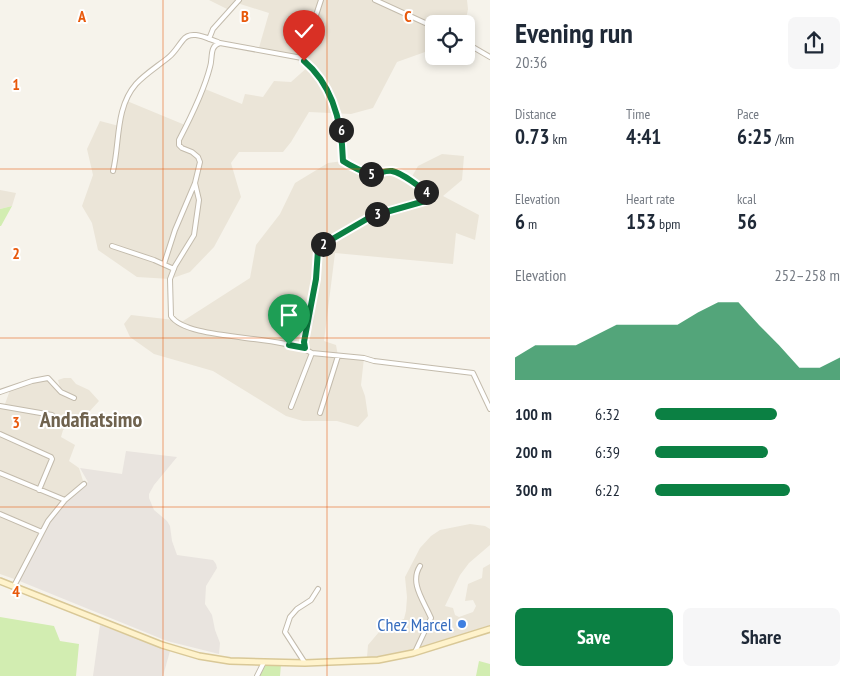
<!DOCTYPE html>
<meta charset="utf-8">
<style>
:root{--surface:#fff;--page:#f6f6f7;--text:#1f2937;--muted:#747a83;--accent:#0b8043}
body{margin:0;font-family:"PT Sans Narrow",sans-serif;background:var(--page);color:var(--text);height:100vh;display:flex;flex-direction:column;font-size:19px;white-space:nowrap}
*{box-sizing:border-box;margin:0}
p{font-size:16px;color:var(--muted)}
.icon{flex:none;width:28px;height:28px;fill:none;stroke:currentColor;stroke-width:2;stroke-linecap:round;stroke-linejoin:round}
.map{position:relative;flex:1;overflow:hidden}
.drawer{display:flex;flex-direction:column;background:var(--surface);width:375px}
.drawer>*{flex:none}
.buttons{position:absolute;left:425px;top:15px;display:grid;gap:10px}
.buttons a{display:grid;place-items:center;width:50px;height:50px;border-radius:8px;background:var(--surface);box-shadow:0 2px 8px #0003;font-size:25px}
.pin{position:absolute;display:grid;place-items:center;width:42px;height:42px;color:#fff;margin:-51px -21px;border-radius:50% 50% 50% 0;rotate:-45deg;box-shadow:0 0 5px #0007}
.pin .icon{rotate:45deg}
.km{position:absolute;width:25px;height:25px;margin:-12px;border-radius:50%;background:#222;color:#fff;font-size:14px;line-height:25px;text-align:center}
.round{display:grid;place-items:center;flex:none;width:52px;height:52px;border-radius:8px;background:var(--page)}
.summary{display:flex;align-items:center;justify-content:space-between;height:85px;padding:0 25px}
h1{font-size:28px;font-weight:700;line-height:38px}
.metrics{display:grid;grid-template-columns:repeat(3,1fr);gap:8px;height:85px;padding:5px 25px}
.metrics div{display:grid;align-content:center}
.metrics b{font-size:21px;font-weight:700}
.metrics small{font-size:14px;font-weight:400}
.metrics p{font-size:14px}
.chart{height:140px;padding:10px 25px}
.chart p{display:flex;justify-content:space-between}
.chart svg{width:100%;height:90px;margin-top:5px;fill:var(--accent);opacity:.7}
.cta{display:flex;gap:10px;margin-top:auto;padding:10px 25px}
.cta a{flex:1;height:58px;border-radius:8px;background:var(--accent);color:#fff;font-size:20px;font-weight:700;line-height:58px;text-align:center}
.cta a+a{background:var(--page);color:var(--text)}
ul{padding:0 25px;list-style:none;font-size:16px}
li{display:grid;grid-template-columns:80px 60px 1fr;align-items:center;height:38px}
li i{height:12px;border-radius:6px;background:var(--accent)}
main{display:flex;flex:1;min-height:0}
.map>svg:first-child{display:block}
</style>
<main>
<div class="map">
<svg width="490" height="676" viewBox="0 0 490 676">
<rect width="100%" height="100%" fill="#f6f3eb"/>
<path fill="#ebe5d8" d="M209 0H467L468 9 465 24H434V47L425 52 397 62 373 108 351 114 309 112 291 142 283 152H239L231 163 241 197 214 247 190 272 170 279 137 277 98 250 92 223 82 206 93 175 87 149 100 121 119 126 127 101 185 125 205 89 242 104 245 94 263 97 274 81 291 82 309 66 302 58 258 51 269 13 237 3 231 11Z
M442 154 464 156 462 180 443 196 479 215 475 240 456 233 453 264 335 253 324 341 336 345 338 356 364 358 361 385 365 396 368 416 358 427 337 421H303L286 416 213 371 154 354 130 337 124 324 131 315 183 321 250 278 256 245 280 214 295 183 328 163 343 161 372 174 393 171 410 180 418 166Z
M0 190 16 193 12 206 0 209Z
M64 378H71L76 384 89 390 99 401 88 413 63 430 61 437 75 445 69 461 79 468 84 484 17 580 0 574V407L53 414 5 404 10 390 37 381 48 380 61 395 73 401 76 399 60 387 58 380Z
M470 524 485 526 490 529V545L469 563 460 575 445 606 453 608 455 615 459 617 473 612 476 606 473 600 465 601 468 584 482 578 483 568 490 564V625L403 654 376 659 367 657 368 645 379 632 396 622 404 619 406 611 407 597 405 577 420 548 431 536 440 530Z"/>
<path fill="#e9e4df" d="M126 451 177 457 154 485 149 494V498L154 510 167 521 170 526 172 541 177 555 213 560 216 564 217 568 206 586 205 604 212 615 215 630 220 643 219 654 167 641 17 580 48 521 65 500 88 482 80 468 122 474Z
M100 625 170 651 163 676H93Z"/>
<path fill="#d2edb1" d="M12 206 1 226H0V209Z
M0 617 54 626 60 641 79 644 76 676H0Z
M479 661 490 664V676H476Z
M265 664H281L280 676H259Z"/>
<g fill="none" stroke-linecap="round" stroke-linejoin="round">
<defs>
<path id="street" d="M375 0 434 27
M209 39 213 29 239 0
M466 43 490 57
M302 58 220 43C209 46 213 58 210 67 204 91 191 117 179 140V145L182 148 192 152 198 157 200 162 195 183 199 200 194 235 175 266 170 279 171 316C187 341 281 334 312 353L364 358 374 361 473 373 490 409
M113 171C120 143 115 108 136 84 145 74 158 66 169 57 175 52 178 46 183 40 191 29 208 39 218 42
M112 246 154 260 174 269
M164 264 175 230 195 183
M305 349 304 342 316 279 318 250 322 245 372 216 408 204 425 201 429 198V195C422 188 402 173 392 171 385 170 379 174 372 174 366 174 349 165 343 161V139L336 109 319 75 302 58 321 0
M0 392 32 381 48 378 61 392 74 398
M0 406 52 415
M291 407 312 353
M320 413 338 356
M0 434 51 457 52 459 39 490
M0 473 65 500
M0 514 42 532
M14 586 48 521 65 500 84 484
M415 652 431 618C424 601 409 583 420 566
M305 663 285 632 290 617 297 609 311 600 318 589
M257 676 264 662"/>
<path id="secondary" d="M0 581 162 645 199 656 230 661 305 663 378 660 413 653 490 629"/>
</defs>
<use href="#street" stroke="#c3bbac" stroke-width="6"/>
<use href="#secondary" stroke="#d9c897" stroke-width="8"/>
<use href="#street" stroke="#fff" stroke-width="4"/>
<use href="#secondary" stroke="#fff3cc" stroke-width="5"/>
</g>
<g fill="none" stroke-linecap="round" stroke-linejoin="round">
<defs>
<path id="route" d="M289 345 305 348 304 342 316 279 318 250 322 245 372 216 425 201 429 198V195C422 188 402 173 392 171 385 170 379 174 372 174 366 174 349 165 343 161 342 124 334 86 304 61"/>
</defs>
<use href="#route" stroke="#fff" stroke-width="10"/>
<use href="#route" stroke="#0b8043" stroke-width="6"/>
</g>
<path fill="none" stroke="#e8590c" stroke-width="1" stroke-opacity="0.55" d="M163 0V676M327 0V676M0 169H490M0 338H490M0 507H490"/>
<circle fill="#3f7fe0" stroke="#fff" stroke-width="2" cx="462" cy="624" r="5"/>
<g text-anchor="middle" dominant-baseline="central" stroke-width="4" stroke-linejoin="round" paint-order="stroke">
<g font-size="18" fill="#366cbe" stroke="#fff" text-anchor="end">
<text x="452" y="624">Chez Marcel</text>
</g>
<g font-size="22" font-weight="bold" fill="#6f624e" stroke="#fff">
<text x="91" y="419">Andafiatsimo</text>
</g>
</g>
<g font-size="16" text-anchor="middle" font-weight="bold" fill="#e8590c" stroke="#fff" stroke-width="4" stroke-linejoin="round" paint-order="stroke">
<text x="82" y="22">A</text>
<text x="245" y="22">B</text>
<text x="408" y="22">C</text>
<text x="16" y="90">1</text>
<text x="16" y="259">2</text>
<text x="16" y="428">3</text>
<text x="16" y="597">4</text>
</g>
</svg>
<div class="buttons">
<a><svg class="icon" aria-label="locate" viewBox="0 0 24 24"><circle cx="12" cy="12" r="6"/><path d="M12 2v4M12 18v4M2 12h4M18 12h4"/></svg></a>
</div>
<div class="pin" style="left:289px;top:345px;background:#1e9e55"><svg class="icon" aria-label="arrive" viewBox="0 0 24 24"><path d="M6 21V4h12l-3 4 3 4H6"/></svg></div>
<div class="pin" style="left:304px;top:61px;background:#d93025"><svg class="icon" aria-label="check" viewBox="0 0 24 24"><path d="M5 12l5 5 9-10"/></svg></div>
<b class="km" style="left:323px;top:244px">2</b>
<b class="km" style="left:377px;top:214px">3</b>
<b class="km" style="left:426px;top:192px">4</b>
<b class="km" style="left:371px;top:174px">5</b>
<b class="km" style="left:341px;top:130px">6</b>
</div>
<section class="drawer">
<div class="summary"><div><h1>Evening run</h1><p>20:36</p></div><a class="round"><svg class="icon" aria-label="share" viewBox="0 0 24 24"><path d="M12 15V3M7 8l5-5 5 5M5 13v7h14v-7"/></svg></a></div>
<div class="metrics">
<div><p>Distance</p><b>0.73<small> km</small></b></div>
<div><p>Time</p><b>4:41</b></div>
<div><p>Pace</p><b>6:25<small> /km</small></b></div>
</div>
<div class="metrics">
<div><p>Elevation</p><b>6<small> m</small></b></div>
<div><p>Heart rate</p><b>153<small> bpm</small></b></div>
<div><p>kcal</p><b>56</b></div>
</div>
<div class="chart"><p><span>Elevation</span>252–258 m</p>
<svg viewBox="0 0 160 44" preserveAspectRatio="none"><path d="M0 44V33L10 27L20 27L30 27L40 22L50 17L60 17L70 17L80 17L90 11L100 6L110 6L120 17L130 27L140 38L150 38L160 33V44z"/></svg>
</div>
<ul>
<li><b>100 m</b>6:32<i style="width:66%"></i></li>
<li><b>200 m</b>6:39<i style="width:61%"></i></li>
<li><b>300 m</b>6:22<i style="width:73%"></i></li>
</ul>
<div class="cta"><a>Save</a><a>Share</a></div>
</section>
</main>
